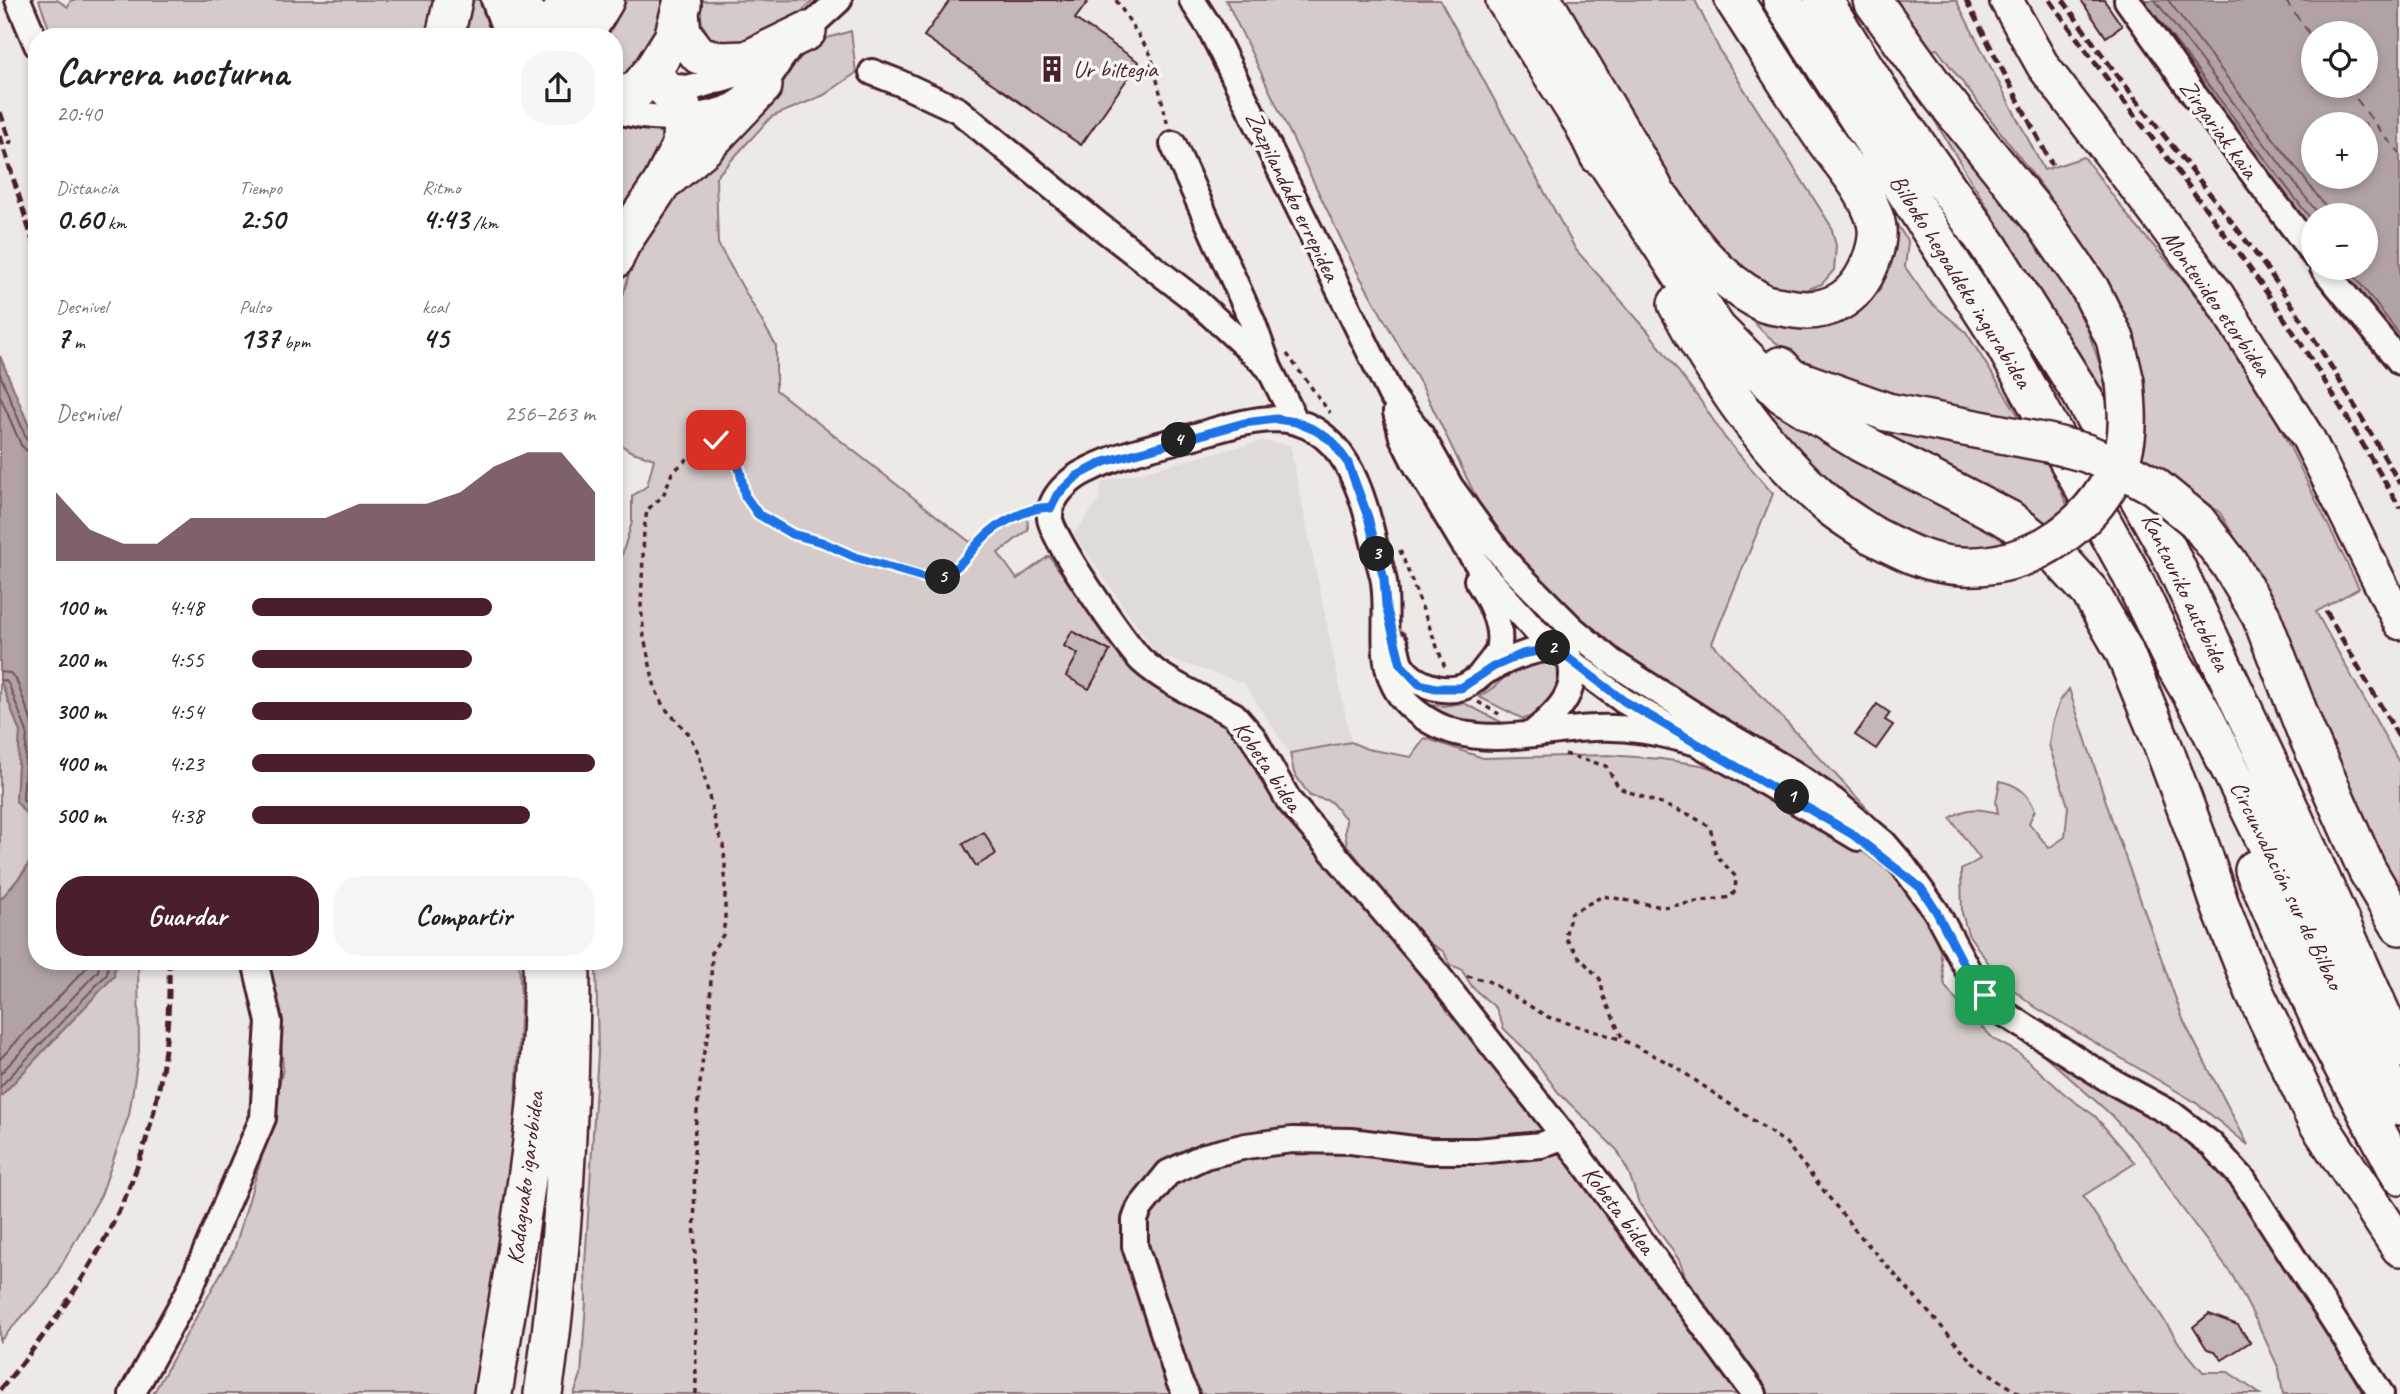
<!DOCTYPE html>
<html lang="es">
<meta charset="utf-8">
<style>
:root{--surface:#fff;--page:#f6f6f6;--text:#222;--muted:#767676;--accent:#4a1f2b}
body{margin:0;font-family:Caveat,sans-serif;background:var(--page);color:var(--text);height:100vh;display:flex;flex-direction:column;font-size:26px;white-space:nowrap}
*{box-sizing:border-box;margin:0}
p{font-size:23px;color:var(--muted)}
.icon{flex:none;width:38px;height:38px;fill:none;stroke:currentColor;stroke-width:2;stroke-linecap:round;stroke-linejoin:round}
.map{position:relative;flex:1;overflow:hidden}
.panel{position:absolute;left:28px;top:28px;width:595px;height:942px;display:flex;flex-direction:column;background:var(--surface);border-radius:28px;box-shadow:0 4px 10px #0003}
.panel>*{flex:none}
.fabs{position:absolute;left:2301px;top:21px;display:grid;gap:14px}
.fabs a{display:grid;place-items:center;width:77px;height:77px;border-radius:50%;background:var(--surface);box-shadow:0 4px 10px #0003;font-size:35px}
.pin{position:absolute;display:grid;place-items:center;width:60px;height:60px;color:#fff;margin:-30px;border-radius:14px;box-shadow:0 4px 10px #0006}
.km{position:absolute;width:35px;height:35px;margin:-18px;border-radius:50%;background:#222;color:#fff;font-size:19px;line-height:35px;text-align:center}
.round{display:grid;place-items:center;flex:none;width:74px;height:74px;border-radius:28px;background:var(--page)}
.overview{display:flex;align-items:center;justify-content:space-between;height:119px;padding:0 28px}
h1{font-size:38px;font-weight:800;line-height:52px}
.metrics{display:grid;grid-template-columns:repeat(3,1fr);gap:10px;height:119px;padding:7px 28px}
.metrics div{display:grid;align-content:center}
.metrics b{font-size:30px;font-weight:800}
.metrics small{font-size:19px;font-weight:400}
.metrics p{font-size:19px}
.chart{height:196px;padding:14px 28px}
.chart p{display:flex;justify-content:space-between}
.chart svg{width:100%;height:126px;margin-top:7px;fill:var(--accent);opacity:.7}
.button{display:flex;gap:14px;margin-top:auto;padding:14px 28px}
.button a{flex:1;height:80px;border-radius:28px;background:var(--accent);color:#fff;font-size:28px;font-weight:800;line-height:80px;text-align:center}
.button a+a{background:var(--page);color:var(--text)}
ul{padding:0 28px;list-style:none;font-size:23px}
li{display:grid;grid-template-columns:112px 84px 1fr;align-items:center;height:52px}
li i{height:18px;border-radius:9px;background:var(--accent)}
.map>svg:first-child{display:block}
</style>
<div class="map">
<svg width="2400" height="1394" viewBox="0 0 2400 1394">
<rect width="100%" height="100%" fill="#ece9e6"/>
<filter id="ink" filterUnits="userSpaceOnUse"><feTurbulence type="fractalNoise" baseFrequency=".0143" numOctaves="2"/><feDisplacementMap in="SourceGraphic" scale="14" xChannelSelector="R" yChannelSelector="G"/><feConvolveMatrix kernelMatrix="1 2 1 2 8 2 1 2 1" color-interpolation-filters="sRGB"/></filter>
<g filter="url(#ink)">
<path fill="#e0dad8" d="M1262 441 1290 445 1351 742 1290 753 1244 683 1157 655 1074 534 1099 500 1102 482Z"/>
<path fill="#d4cbca" stroke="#8f757a" stroke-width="2" d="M39 0H57L68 7 71 0H441L432 37H52Z
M463 0H487L504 37H456Z
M627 0H670L661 22 634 72 624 73 614 70V37H607Z
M814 0C785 28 754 48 712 41L702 24 699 1Z
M1226 0H1440L1576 250 1647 330 1700 400 1725 438 1773 494 1712 643 1925 870 1826 786 1610 651 1494 534 1424 390 1354 266Z
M1562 0H1695L1720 51 1831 226 1836 246 1834 270 1822 284 1800 292 1774 294 1744 280 1679 204Z
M1894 0H1956L2044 170 2084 157 2131 220 2186 283 2259 384 2359 588 2316 612 2400 764V911L2375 868 2276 606 2220 513 2167 473 2138 457 2124 317 2094 261 2046 192 1937 49 1929 51Z
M851 31 856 73 824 95 771 117 716 177 718 244 776 346V390L970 542 1027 512 1028 530 998 553 1017 579 1049 556 1121 656 1141 673 1237 731 1261 782 1285 818 1456 1014 1739 1394H574L581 1375 586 1302 585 1265 598 1052 596 961H614V581L632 522V496L647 486 654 459 630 451 614 440V328L634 256 663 210 769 98 794 64 814 42Z
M1919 95 2044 250 2080 308 2105 380 2110 409Z
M614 121 670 128 614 239Z
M1888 210 1908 242 1905 267 1929 301 1966 332 2020 418 1881 394 1800 362 1763 332 1735 301 1808 325Z
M1728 367 2020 541 1965 552 1885 529 1796 459Z
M1847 412 2046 459 2070 511 2036 531 1881 443Z
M1553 660C1571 673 1554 703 1539 713 1534 716 1529 717 1523 719L1479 697 1494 687 1517 666Z
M0 679 20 732 16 801C22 809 34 819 37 828 45 852 14 884 0 900Z
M2069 689 2112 820 2184 1022 2248 1145 2195 1102 2035 1007 1999 978 1968 934 1962 913 1961 870 1980 859 1950 818C1967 807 1979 808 1998 813L1996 802 2000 781C2018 785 2028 793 2035 810L2029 823 2049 848 2065 837 2068 806 2049 745 2052 724 2060 701Z
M1421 700 1431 705 1443 706 1464 703 1505 724 1492 726 1445 721Z
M1425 738 1483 758 1609 755 1661 759 1701 765 1739 777 1835 831 1885 868 1909 890 1929 921 1940 951 1945 986 1963 1009 1995 1040 2019 1053 2067 1096 2095 1116 2135 1163 2083 1196 2181 1346 2203 1372H2228L2260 1394H1769L1688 1283 1679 1260 1639 1203 1629 1173 1617 1150 1558 1092 1530 1054 1504 1029 1496 1008 1473 988 1461 969 1450 965 1444 952 1421 938 1347 845 1345 833 1346 819 1330 801 1310 796 1294 773 1290 753 1351 742 1367 749 1411 757Z
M115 961H138L139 1051 129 1115 101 1195 49 1287 0 1341V1097L114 976Z
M269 961H519L521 1001 511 1194 475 1394H153L234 1250 264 1149 283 1069 279 1012Z
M2043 1054 2076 1070 2179 1134 2213 1161 2236 1189 2321 1321 2363 1394H2283L2279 1369 2259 1326 2232 1275 2179 1204 2149 1156 2108 1112Z"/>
<path fill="#b1a2a3" stroke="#886e73" stroke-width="2" fill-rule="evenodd" d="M2135 0H2400V346L2339 268H2366V215H2314L2313 234ZM2314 33H2366V86H2314ZM2314 124H2366V177H2314Z
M0 356 37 445V828L16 801 20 732 0 679Z
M37 846V961H115L114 976 0 1097V900L25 871Z"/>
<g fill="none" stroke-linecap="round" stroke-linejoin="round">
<path stroke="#73535b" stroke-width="2" d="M2155 0 2319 215
M2168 0 2332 215
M2146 3 2314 223
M2348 268 2400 335
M0 374 27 440 37 444
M0 396 21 445 27 451 37 453
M0 672 10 673 16 679 35 731 32 795 37 802
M0 680 6 681 9 685 27 732 23 799 37 817
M0 1059 88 966 89 961
M0 1074 98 971 100 961
M0 1087 107 974 108 961"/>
<path stroke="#6e4d55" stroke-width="2" stroke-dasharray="9 7" stroke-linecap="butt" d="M2285 0 2314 40
M2347 86 2381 132 2400 153"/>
</g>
<path fill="#c4b7b7" stroke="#4a1f2b" stroke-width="2" d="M950 0H1089L1075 19 1139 62 1081 145 924 36Z
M2081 0H2104L2122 26 2106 37Z
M1072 631 1110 651 1089 689 1066 676 1078 654 1064 646Z
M1877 704 1890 713 1885 720 1893 725 1876 749 1855 735Z
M984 832 996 854 976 866 963 844Z
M2209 1314 2238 1325 2250 1342 2222 1360 2215 1351 2207 1349 2193 1327Z"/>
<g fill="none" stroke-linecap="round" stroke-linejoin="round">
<defs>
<path id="minor" d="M18 0 37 45
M494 0 502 22 513 37
M1192 0 1210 28 1391 395 1420 433 1450 486 1487 537 1512 568 1573 629 1611 661 1712 726 1793 773 1834 801 1884 843 1902 864 1936 911 1971 976 1999 1010 2108 1079 2172 1114 2211 1144 2243 1179 2381 1394
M2127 0 2195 96 2314 255
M872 72 900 83 958 110 1101 227 1195 300 1269 368 1296 422
M657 86 692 88 750 70
M614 110C659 123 729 122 763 85 772 76 777 63 785 54 800 34 821 17 839 0
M1173 144 1253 323 1268 365
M2323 268 2400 362
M1396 412 1402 437 1415 463 1463 543 1485 575 1536 631 1578 667 1624 701 1751 774 1858 838
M1477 580C1490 600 1504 627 1498 650 1495 658 1486 667 1481 674
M1395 644C1397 650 1398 660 1401 665 1412 684 1442 694 1463 687 1471 684 1478 677 1485 672 1509 658 1538 646 1567 648
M1533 733C1559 711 1583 689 1567 651
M1693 742C1660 733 1629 726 1594 728 1536 730 1474 753 1422 716 1370 680 1391 633 1384 582 1382 570 1378 559 1375 547 1363 493 1344 421 1276 419 1248 419 1221 429 1195 436 1159 445 1122 453 1088 470 1071 478 1049 496 1050 518 1050 536 1126 646 1142 661 1166 683 1205 699 1234 715L1253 737 1289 801 1433 969 1504 1060 1564 1136 1754 1394
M132 1394 188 1293 263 1118 269 1022 255 961
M1186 1394 1179 1381 1135 1246V1220L1139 1209 1168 1173 1205 1156 1246 1146 1292 1140 1351 1141 1429 1151H1477L1541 1145 1564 1136"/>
<path id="major" d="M2006 0 2043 66 2217 294 2308 438 2400 623"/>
<path id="highway" d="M514 0 541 29
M1505 0 1583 123 1599 156
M1543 0 1651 183 1671 223
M1782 0 2005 346 2129 570 2174 664 2202 712 2358 1029 2400 1106
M1823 0 1883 97 1988 245 2080 392 2168 550 2284 796 2386 1024 2400 1049
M1872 0 1939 93 2045 224 2090 289 2115 339 2125 382
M680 13 682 33 699 55 720 61 747 60 807 31
M445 37 453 0
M548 37 568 0
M583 37 605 0
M614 98 637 90 651 73 673 38 682 4
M1588 134 1717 329 1782 394 1861 443 2010 520 2059 558 2090 592 2124 651 2163 746 2202 851 2221 908 2254 991 2316 1120 2400 1247
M668 178 705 147 763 86
M1663 201C1689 241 1716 277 1758 300 1765 305 1775 306 1783 307 1826 317 1856 301 1871 261 1876 248 1880 233 1875 219 1865 186 1837 159 1818 130 1789 87 1762 43 1734 0
M614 260 621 244 662 183 681 145 682 106 663 86
M1677 304C1715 376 1763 447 1824 501 1838 514 1856 524 1872 535
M1780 366 1790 377 1887 412
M2261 616 2306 732 2367 870 2400 926
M2254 870 2327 1036 2400 1175
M493 1394C515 1251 546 1106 542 961
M543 1394C564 1251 571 1106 571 961"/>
</defs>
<use href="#minor" stroke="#4a1f2b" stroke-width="30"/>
<use href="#major" stroke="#4a1f2b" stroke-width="37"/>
<use href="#highway" stroke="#4a1f2b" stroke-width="42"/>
<path stroke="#4a1f2b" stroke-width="3.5" stroke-dasharray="5 5" stroke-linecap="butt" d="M1116 0 1151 55 1168 126
M1287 354 1330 413
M1400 550 1446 670
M1478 702 1499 714
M1565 754 1606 766 1619 788 1690 815 1710 827 1716 855 1736 877 1735 891 1731 897 1663 907 1603 896 1571 913 1565 937 1580 958 1600 979 1604 997 1623 1040 1673 1065 1786 1143 1854 1229 1974 1363 2020 1394
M1467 976 1488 981 1548 1017 1623 1040
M696 1394 694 1139 703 1056 709 1031 712 951 723 935 725 919V862L723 845 717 830 699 754 688 733 663 706 655 688 644 637 641 607 644 530 647 510 663 496 672 473 706 442 717 440 723 442 732 450 740 471 745 496 758 514 792 534 822 542 855 557 926 578 945 576 972 553 990 532 1029 511"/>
<use href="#minor" stroke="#f6f6f2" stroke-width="24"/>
<use href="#major" stroke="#f6f6f2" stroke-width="32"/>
<use href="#highway" stroke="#f6f6f2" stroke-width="37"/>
<path stroke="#4a1f2b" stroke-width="5" stroke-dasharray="10 5" stroke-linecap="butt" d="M1966 0 2052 165
M2050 0C2114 92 2185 178 2250 269 2305 345 2353 427 2400 508
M2063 0C2132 101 2214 193 2284 293 2326 355 2363 420 2400 484
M0 112 11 144
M0 136 37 254
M2326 611 2400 739
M0 1390C110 1259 173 1136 169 961"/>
<defs>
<path id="highway-bridge" d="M1887 412 2048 443 2086 453 2121 468 2154 486 2197 521 2229 563 2261 616
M1872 535C1901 550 1929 565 1962 566 2034 569 2098 522 2122 456 2130 432 2127 406 2125 382"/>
</defs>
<use href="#highway-bridge" stroke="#4a1f2b" stroke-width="42" stroke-linecap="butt"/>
<use href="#highway-bridge" stroke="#f6f6f2" stroke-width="37"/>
</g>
</g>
<g fill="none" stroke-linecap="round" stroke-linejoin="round" filter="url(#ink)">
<defs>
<path id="route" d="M716 440 723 442 732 450 740 471 745 496 758 514 792 534 822 542 855 557 926 578C960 578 968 549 991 531 1004 521 1034 505 1051 508L1057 495 1077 476 1104 462 1244 423 1276 419 1296 422 1315 430 1332 441 1348 463 1368 517 1384 579 1386 606 1401 665 1419 684 1436 688H1461L1493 667 1522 654 1555 648 1624 701 1852 834 1921 888 1936 911 1970 976 1985 995"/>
</defs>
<use href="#route" stroke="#fff" stroke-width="14"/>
<use href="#route" stroke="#1a73e8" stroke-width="9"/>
</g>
<defs>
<symbol id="building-bare" viewBox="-9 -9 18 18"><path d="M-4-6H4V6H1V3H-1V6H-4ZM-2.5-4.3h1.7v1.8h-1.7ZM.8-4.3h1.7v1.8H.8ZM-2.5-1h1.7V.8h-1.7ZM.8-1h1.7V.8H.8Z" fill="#4a1f2b" stroke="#f6f6f2" stroke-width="2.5" paint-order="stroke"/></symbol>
</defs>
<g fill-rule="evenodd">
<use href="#building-bare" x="1033" y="50" width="38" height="38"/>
</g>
<g text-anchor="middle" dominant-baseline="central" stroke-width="7" stroke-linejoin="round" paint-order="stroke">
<g font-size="24" fill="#4a1f2b" stroke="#f6f6f2" text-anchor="start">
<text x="1073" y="69">Ur biltegia</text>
</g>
<g font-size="24" fill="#4a1f2b" stroke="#f6f6f2">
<text transform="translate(2219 129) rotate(54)">Zirgariak kaia</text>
<text transform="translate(1293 196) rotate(64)">Zazpilandako errepidea</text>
<text transform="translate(1961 281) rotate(58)">Bilboko hegoaldeko ingurabidea</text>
<text transform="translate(2217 303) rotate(55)">Montevideo etorbidea</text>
<text transform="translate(2186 592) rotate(64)">Kantauriko autobidea</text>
<text transform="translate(1268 766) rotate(56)">Kobeta bidea</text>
<text transform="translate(2287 885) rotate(64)">Circunvalación sur de Bilbao</text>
<text transform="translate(525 1178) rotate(-83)">Kadaguako igarobidea</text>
<text transform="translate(1619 1210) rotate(53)">Kobeta bidea</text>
</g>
</g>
</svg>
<div class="fabs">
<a><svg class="icon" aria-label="locate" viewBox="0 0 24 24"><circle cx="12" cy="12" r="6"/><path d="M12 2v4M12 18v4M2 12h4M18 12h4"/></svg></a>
<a>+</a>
<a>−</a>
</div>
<div class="pin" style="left:1985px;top:995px;background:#1e9e55"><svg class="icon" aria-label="arrive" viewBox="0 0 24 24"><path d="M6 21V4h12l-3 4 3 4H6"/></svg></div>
<div class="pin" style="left:716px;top:440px;background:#d93025"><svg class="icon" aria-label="check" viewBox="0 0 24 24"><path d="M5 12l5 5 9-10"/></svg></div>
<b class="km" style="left:1792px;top:797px">1</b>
<b class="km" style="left:1553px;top:648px">2</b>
<b class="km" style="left:1377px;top:554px">3</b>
<b class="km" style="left:1179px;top:440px">4</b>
<b class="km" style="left:943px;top:577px">5</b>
<section class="panel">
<div class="overview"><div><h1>Carrera nocturna</h1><p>20:40</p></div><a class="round"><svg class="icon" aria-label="share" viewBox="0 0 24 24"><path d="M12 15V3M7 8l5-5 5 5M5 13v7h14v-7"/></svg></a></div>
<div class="metrics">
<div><p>Distancia</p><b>0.60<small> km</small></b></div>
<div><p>Tiempo</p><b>2:50</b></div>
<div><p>Ritmo</p><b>4:43<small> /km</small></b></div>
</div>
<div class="metrics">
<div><p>Desnivel</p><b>7<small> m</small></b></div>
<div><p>Pulso</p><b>137<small> bpm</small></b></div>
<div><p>kcal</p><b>45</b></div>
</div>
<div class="chart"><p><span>Desnivel</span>256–263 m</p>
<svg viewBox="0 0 160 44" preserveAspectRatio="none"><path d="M0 44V20L10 33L20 38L30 38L40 29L50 29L60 29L70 29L80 29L90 24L100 24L110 24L120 20L130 11L140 6L150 6L160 20V44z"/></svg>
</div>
<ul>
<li><b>100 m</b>4:48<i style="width:70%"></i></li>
<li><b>200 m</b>4:55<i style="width:64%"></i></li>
<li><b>300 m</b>4:54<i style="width:64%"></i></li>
<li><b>400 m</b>4:23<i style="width:100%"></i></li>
<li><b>500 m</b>4:38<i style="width:81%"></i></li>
</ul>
<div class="button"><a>Guardar</a><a>Compartir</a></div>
</section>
</div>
